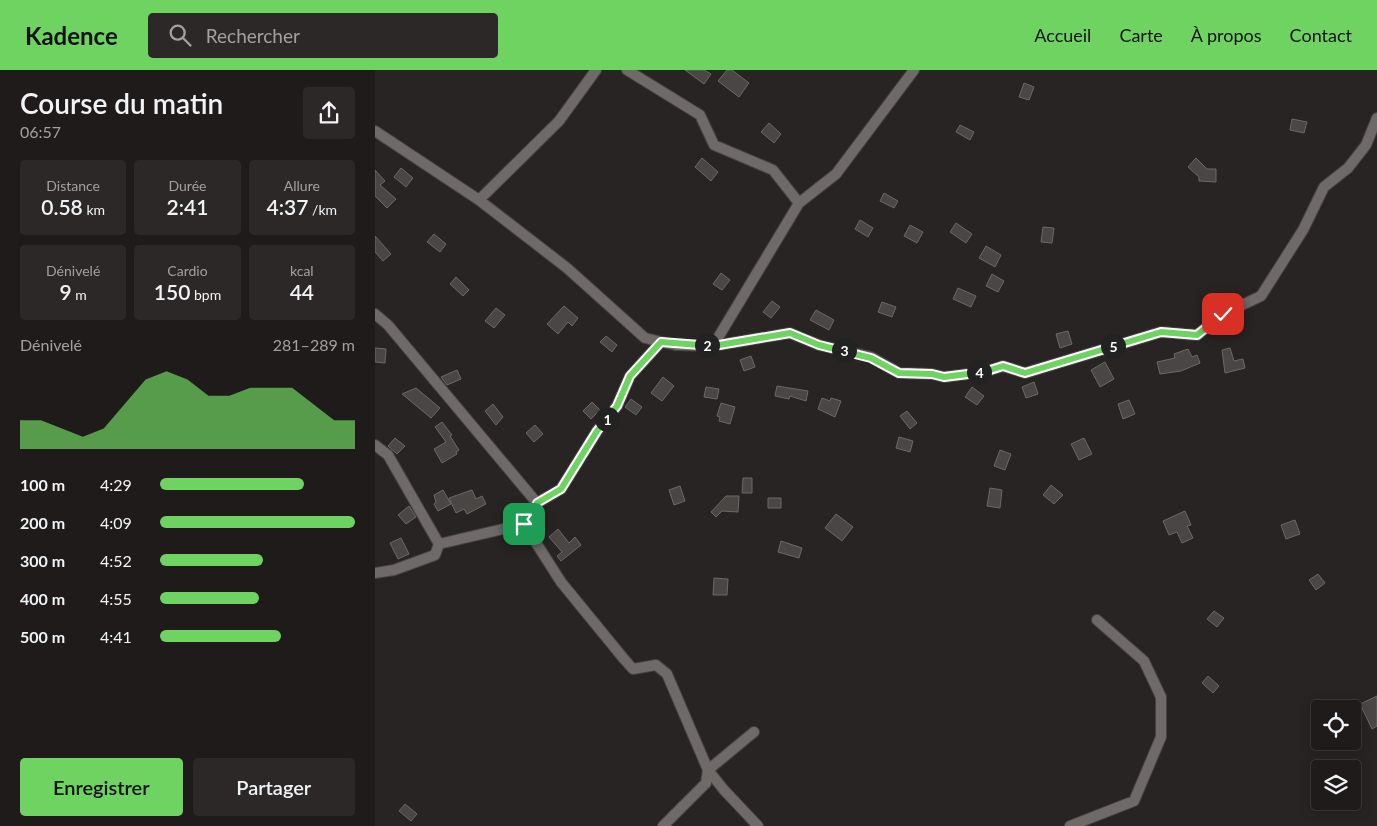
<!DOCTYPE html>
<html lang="fr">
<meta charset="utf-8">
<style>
:root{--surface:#1e1b1a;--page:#2b2827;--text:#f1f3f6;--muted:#a1a1a2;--line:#3c3939;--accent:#6ed361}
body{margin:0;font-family:Lato,sans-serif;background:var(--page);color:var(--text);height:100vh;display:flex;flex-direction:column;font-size:19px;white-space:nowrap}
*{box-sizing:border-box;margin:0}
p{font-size:16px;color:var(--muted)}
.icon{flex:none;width:28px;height:28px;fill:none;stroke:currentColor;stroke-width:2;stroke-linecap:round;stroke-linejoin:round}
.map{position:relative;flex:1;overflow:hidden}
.side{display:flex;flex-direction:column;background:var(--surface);width:375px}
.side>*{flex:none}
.buttons{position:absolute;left:936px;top:630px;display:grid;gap:10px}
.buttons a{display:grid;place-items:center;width:50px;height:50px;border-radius:5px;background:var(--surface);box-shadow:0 2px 12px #0003,0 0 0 1px var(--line);font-size:25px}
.pin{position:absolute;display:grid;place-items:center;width:42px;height:42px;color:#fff;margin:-21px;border-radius:10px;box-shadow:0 2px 8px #0006}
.km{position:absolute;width:25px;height:25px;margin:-12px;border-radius:50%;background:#222;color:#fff;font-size:14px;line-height:25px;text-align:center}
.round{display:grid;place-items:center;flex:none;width:52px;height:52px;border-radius:5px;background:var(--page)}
.overview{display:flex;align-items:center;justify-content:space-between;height:85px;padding:0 20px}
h1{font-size:28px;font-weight:600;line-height:38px}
.stats{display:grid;grid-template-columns:repeat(3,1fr);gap:8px;height:85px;padding:5px 20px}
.stats div{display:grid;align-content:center;border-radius:5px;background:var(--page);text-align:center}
.stats b{font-size:21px;font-weight:600}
.stats small{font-size:14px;font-weight:400}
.stats p{font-size:14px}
.chart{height:140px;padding:10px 20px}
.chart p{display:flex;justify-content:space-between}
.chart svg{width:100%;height:90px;margin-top:5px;fill:var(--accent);opacity:.7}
.button{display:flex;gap:10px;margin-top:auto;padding:10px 20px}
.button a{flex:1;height:58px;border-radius:5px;background:var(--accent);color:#111;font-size:20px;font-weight:600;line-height:58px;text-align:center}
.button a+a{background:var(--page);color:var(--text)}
ul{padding:0 20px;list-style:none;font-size:16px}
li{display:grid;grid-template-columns:80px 60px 1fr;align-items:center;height:38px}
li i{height:12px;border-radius:6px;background:var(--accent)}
header{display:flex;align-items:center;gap:30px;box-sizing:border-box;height:70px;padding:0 25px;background:var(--accent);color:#111}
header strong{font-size:24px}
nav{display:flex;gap:28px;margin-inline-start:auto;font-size:18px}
.search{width:350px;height:45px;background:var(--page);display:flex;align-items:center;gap:12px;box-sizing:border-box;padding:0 18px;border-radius:5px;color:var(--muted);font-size:19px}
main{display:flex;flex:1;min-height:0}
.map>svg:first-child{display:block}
</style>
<header>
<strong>Kadence</strong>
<div class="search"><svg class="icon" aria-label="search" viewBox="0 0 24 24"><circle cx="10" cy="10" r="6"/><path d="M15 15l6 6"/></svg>Rechercher</div>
<nav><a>Accueil</a><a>Carte</a><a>À propos</a><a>Contact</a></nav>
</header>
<main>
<section class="side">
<div class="overview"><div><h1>Course du matin</h1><p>06:57</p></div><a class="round"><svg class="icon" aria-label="share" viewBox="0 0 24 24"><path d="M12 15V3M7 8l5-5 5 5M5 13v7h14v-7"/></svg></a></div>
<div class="stats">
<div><p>Distance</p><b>0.58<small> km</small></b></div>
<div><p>Durée</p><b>2:41</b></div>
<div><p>Allure</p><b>4:37<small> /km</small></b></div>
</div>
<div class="stats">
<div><p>Dénivelé</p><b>9<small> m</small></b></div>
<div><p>Cardio</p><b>150<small> bpm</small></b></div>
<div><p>kcal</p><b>44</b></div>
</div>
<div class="chart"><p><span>Dénivelé</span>281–289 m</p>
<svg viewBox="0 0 160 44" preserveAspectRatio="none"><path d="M0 44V30L10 30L20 34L30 38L40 34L50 22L60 10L70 6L80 10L90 18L100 18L110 14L120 14L130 14L140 22L150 30L160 30V44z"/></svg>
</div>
<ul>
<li><b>100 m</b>4:29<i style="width:74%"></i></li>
<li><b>200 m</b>4:09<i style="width:100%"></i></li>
<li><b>300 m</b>4:52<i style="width:53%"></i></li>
<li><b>400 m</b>4:55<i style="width:51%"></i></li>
<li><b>500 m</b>4:41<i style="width:62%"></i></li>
</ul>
<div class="button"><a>Enregistrer</a><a>Partager</a></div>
</section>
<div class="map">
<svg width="1002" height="756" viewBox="0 0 1002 756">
<rect width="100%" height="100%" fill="#282423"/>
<path fill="#4a4643" stroke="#6c6865" d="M310 0H329L336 4 329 14Z
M352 0H357L374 13 364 27 343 11Z
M649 13 659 17 654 30 644 27Z
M917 49 932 52 929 63 915 60Z
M394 53 406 64 399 73 386 62Z
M585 55 599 62 595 70 581 62Z
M327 88 343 102 336 111 320 97Z
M821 88 832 99H841V112L824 111V107L813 97Z
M26 98 38 108 31 117 19 107Z
M0 100 10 111 5 115 21 129 12 138 0 126Z
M509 123 523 131 519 138 505 131Z
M485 150 498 158 493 167 480 159Z
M581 153 597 164 591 173 575 162Z
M535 155 548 162 542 173 529 166Z
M668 157 679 158 677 173 666 172Z
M59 164 71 174 65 182 52 172Z
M0 166 16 184 8 191 0 182Z
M611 176 626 185 620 197 604 188Z
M346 203 355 210 347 220 338 214Z
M617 204 629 211 623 222 611 216Z
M81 207 94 220 88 226 75 214Z
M583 218 601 226 596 237 578 229Z
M397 231 405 237 396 248 388 242Z
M507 232 521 237 517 247 503 242Z
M189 236 203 248 197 256 193 252 183 264 172 254Z
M121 238 130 245 119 258 110 251Z
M441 240 459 250 454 260 435 250Z
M693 261 697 274 685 278 681 264Z
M231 266 242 275 237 282 225 272Z
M0 278 11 279 10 293 0 292Z
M855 278 859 291 868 289 870 298 850 303 847 280Z
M813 279 817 287 822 285 825 293 806 301 785 304 782 292 800 288 799 284Z
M376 286 380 297 369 301 365 290Z
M730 292 739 309 725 317 716 300Z
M82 300 86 309 72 315 66 307Z
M288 307 299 316 287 331 276 323Z
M659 312 663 324 651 328 647 317Z
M402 316 433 321 431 331 415 326 414 329 400 326Z
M331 317 344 319 342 329 329 327Z
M597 317 609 326 602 335 590 327Z
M41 318 65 338 56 348 27 324Z
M447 328 455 331 456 328 466 331 460 347 443 339Z
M256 329 267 337 261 345 250 337Z
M754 330 760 344 748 349 743 334Z
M217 332 225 340 216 349 208 341Z
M346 333 360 337 355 354 344 351 345 347 342 346Z
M118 334 128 347 121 355 110 341Z
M532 341 542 353 535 359 525 346Z
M67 352 77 365 75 366 84 380 81 382 82 384 67 393 59 379 71 372 60 357Z
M160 355 168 364 159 372 151 363Z
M524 367 538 371 535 382 521 378Z
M20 368 30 376 22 384 13 376Z
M709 368 717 384 704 390 696 374Z
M625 380 636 384 630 400 619 396Z
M368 408H377V423H367Z
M676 415 688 425 679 434 668 425Z
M305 416 310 431 299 435 294 420Z
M615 418 627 420 625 438 612 436Z
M68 420 76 434 63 441 59 434 61 432 59 425Z
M97 420 101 429 107 426 111 434 92 444 89 439 81 443 74 428Z
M351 426H364L363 442 347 441 341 447 336 442Z
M393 428H406V438H393Z
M34 436 41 447 31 454 23 445Z
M810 441 816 455 812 456 818 468 807 473 802 462 794 465 788 451Z
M461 444 478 457 467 471 450 458Z
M920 450 925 464 911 469 906 455Z
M183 459 194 473 200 467 206 475 186 491 182 486 187 482 174 467Z
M26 468 34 484 23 489 15 473Z
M406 471 427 478 424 488 403 482Z
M943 504 950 513 941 520 934 510Z
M339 508 353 509 352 525H338Z
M839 541 849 548 842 557 832 549Z
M833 606 844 616 838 623 827 613Z
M1002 626V656L997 659 985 634Z
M30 734 42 744 36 751 24 741Z"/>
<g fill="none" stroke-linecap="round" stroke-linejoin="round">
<defs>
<path id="street" d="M252 0 325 45 339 75 398 100 424 133
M0 61 104 130 192 198 270 268 300 275 338 276 415 263 444 275 496 287 524 303 557 304 569 307 609 302 628 296 650 303 786 262 822 265 848 244 886 226 928 160 949 117 973 98 991 75 1002 48
M104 130 184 51 221 0
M0 244 13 255 162 433
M338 276 424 133 461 104 539 0
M0 375 13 385 64 474
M149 454 186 512 249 589 258 599 281 595 292 604 333 700 349 720 383 756
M0 503 19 500 60 485 64 474 149 454 162 447V433L186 419 222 361 242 336 255 306 286 272
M288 756 331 713 333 700 379 662
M695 756 759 731 786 667V627L769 591 722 550"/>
</defs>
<use href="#street" stroke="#464342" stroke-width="12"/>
<use href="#street" stroke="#6f6968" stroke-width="10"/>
</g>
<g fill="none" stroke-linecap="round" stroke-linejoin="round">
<defs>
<path id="route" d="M149 454 162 447V433L186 419 222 361 242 336 255 306 286 272 338 276 415 263 444 275 496 288 524 303 557 304 569 307 609 302 628 296 650 303 786 262 822 265 848 244"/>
</defs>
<use href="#route" stroke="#fff" stroke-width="10"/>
<use href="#route" stroke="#6ed361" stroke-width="6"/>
</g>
</svg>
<div class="buttons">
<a><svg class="icon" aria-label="locate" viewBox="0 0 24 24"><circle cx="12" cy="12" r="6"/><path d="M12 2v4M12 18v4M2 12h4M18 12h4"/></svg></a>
<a><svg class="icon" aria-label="layers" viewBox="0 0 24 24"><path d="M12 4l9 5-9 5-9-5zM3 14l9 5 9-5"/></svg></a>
</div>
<div class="pin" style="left:149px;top:454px;background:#1e9e55"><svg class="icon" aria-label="arrive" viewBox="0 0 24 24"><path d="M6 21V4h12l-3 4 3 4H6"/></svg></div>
<div class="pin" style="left:848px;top:244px;background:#d93025"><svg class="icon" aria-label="check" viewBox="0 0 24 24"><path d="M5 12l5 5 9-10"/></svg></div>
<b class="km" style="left:232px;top:349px">1</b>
<b class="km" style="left:332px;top:275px">2</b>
<b class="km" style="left:469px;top:280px">3</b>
<b class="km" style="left:604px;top:302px">4</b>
<b class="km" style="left:738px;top:276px">5</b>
</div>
</main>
